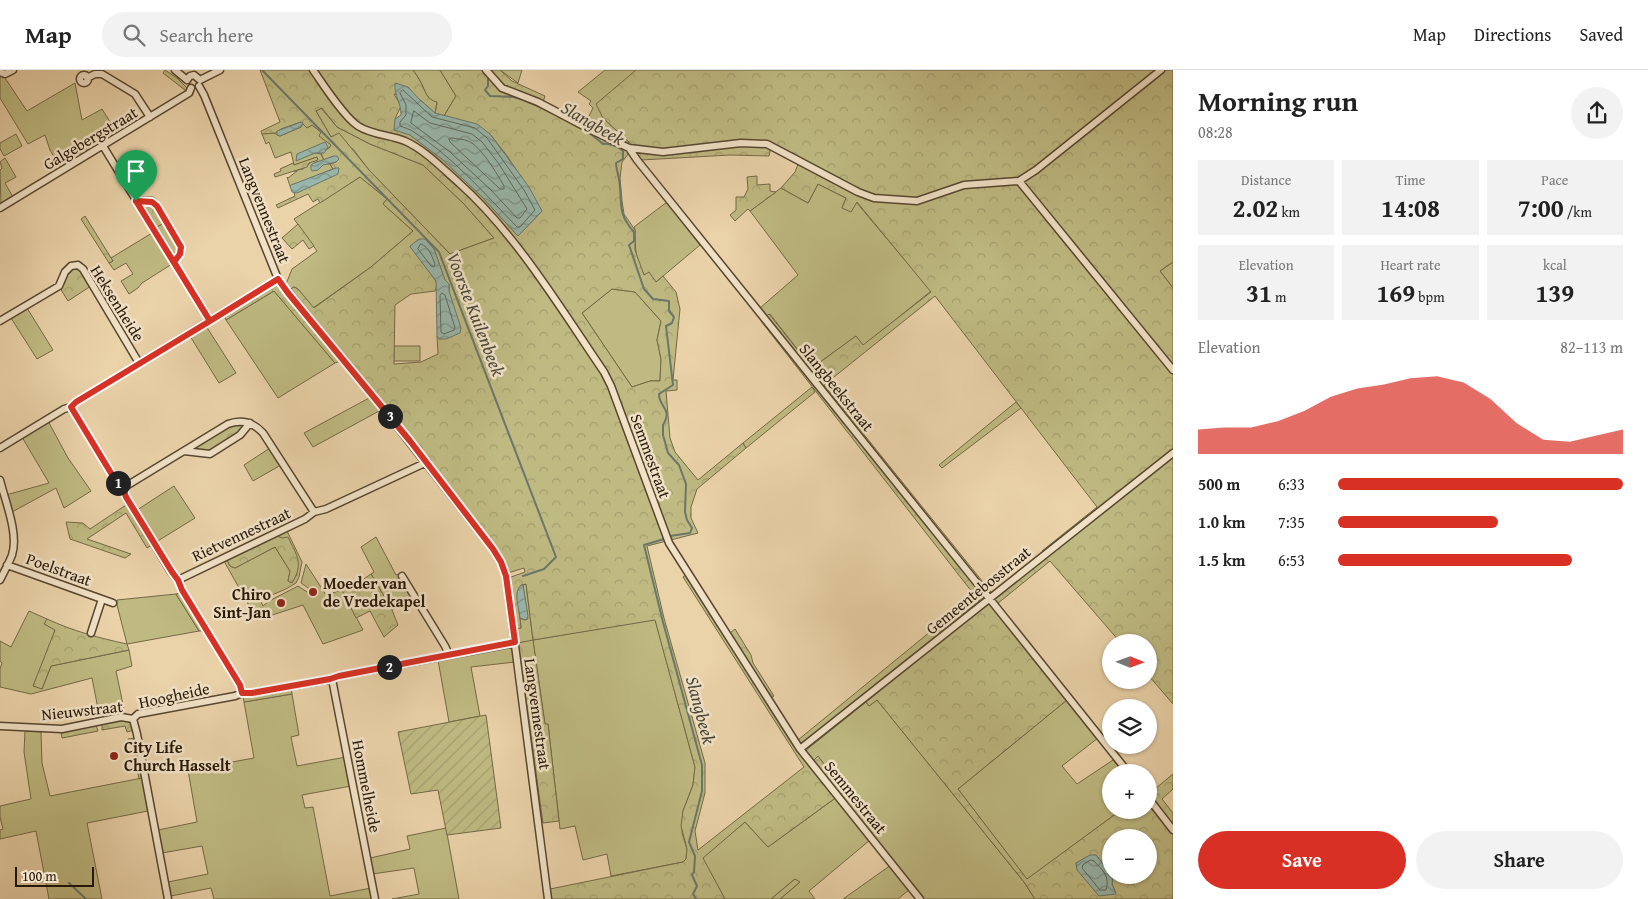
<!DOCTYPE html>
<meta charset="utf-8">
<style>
:root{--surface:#fff;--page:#f2f2f2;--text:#222;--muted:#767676;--line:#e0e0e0;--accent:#d93025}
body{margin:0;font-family:"Gentium Book Plus",serif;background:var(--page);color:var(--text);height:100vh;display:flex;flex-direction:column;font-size:19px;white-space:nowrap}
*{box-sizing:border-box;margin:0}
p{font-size:16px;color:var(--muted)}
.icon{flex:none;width:28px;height:28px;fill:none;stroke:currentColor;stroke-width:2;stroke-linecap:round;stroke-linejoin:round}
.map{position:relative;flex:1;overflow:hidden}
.side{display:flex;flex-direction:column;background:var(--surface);width:475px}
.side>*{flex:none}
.needle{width:32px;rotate:91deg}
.buttons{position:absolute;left:1102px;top:564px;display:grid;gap:10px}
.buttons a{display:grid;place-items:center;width:55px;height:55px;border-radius:50%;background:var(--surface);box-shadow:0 1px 4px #0004;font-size:25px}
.scale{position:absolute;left:15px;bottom:12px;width:79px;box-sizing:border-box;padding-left:5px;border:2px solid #281809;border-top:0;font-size:14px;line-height:18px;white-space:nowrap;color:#281809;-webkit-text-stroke:4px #f1e2c7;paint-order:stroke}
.pin{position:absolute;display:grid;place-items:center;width:42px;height:42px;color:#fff;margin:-51px -21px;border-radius:50% 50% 50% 0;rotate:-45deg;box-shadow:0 0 5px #0007}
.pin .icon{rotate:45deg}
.km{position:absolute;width:25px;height:25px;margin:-12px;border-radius:50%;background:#222;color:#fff;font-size:14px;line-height:25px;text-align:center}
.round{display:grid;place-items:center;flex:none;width:52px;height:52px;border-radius:26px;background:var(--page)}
.head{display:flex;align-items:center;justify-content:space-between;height:85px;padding:0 25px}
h1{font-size:28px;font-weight:700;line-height:38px}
.stats{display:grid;grid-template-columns:repeat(3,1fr);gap:8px;height:85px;padding:5px 25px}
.stats div{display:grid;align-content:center;border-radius:0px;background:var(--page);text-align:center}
.stats b{font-size:25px;font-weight:700}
.stats small{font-size:14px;font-weight:400}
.stats p{font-size:14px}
.chart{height:140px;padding:10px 25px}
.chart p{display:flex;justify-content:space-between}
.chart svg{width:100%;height:90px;margin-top:5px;fill:var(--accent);opacity:.7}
.cta{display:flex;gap:10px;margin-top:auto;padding:10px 25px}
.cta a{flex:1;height:58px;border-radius:30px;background:var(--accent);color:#fff;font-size:20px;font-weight:700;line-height:58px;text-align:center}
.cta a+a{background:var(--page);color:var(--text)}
ul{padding:0 25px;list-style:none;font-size:16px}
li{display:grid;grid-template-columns:80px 60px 1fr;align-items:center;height:38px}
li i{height:12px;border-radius:6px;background:var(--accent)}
header{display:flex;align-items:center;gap:30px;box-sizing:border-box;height:70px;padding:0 25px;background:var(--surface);border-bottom:1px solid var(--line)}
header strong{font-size:24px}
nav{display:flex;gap:28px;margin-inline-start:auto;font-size:18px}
.search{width:350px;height:45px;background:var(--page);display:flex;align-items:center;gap:12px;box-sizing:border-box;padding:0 18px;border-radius:28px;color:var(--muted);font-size:19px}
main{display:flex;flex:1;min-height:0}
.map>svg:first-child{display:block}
</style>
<header>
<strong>Map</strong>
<div class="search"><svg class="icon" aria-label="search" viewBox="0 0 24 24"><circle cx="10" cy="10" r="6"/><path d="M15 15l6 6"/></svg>Search here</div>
<nav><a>Map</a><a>Directions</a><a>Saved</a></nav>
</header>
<main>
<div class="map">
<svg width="1173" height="829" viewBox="0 0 1173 829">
<defs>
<pattern id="forest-crowns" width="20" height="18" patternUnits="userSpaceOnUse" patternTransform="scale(1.25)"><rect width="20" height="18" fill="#bfba82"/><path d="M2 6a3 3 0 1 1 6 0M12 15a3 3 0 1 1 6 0" fill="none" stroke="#a49f6f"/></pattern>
<pattern id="garden-furrows" width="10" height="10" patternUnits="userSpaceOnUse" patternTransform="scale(1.25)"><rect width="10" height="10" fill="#bfba82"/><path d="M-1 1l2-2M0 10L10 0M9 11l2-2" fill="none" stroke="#a49f6f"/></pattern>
<pattern id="water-waves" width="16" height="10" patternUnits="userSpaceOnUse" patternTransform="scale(1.25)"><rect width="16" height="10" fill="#98b7ac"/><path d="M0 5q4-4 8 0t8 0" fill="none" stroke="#7c948a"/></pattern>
</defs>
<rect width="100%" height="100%" fill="#ead2a9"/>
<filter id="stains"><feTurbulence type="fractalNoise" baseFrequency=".004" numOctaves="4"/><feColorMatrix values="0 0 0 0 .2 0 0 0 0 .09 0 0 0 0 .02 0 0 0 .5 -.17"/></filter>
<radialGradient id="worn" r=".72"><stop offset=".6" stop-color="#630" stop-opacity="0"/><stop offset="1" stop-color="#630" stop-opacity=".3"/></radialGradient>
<path fill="#bfba82" stroke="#746946" d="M165 0 177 8 187 18V21L185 22V20L163 3Z
M413 0H440L456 26 444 46 435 43 437 33C425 29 426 21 420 11 418 7 415 3 413 0Z
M500 0H522L518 13Z
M605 0H636L603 48 630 73 616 69 585 54 593 38 589 34 591 31 578 22Z
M0 5H3L27 41 75 13 82 50 102 39 112 55 104 59 108 69 101 73 98 69 85 75 86 79 59 95 50 80 45 65 28 74 0 28Z
M321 38 337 57 370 74 423 95 464 134 494 168 450 184 369 100 353 79 331 67 316 41Z
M303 53 307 58 312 55 321 62 331 75 330 77 326 80 328 77 296 90 315 83 321 84 324 90 314 93 330 94 333 99 290 116 287 107 288 108 297 101H293L303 99 317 87 294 95 291 82 275 88 269 72 266 74 262 64 272 62 280 66 301 57Z
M16 64 22 76 4 86 0 79V73Z
M5 88 16 107 5 113 13 127 1 135 0 100 2 98 0 92Z
M360 107 387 129 383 134 413 161 371 197 313 238 298 219 294 217 291 219 286 214 292 199 317 181 294 149Z
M818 114 846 128 842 138 856 132 931 221 863 276 856 266 812 298 770 244 767 246 760 238 798 205 750 141 781 118 808 133Z
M667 132 700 175 656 212C653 210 649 209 646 206 635 197 635 173 635 160L634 157Z
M164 153 179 179 174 188 155 158Z
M152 163 172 194 142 213 138 218 129 224 121 211 133 204 126 193 114 200 109 193 113 191 111 188Z
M1173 192V218L1160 201Z
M612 219 635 222 661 251 657 270 661 289 660 311H650L632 317 582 243Z
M274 221 335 293 278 328 226 250Z
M27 238 53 280 37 289 11 248Z
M206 256 236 303 219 313 190 266Z
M394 276H420V291H394Z
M812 317 815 322 746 378 743 373Z
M371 327 381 340 313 377 304 363Z
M1016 332 1021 338 942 398 939 395Z
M48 351 68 388 91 421 64 438 56 418 12 442 6 425 49 413 22 367Z
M270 378 281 395 253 411 244 395Z
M174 416 195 448 156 472 137 440Z
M287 461 302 492 299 507 296 513 286 519 260 530 263 536 269 531 298 516 310 524 311 520 301 513 306 494 326 525 342 520 363 560 323 574 303 535 257 550 224 491 227 490 230 496 235 498 275 477 290 501 288 511 297 505 282 468 277 466Z
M376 467 396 505 398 504 412 529 392 540 371 504 374 502 361 477Z
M526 514 533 570 655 549 695 697 693 715 683 741 682 763 687 779 686 789 683 792 611 806 607 784 583 790 575 756 560 759 548 654 545 655 533 571 518 573 516 559 521 558 520 548 524 550 528 549 523 515Z
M176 524 199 561 127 574 117 535V530Z
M975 525 979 531 801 674 798 670Z
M29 541 47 549 45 554 55 559 42 619 51 596 129 580 132 596 116 601 125 644 100 649 92 608 31 624 0 617V599L2 593 0 591V571L11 577Z
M510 576 513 578 515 592 471 597 480 646 449 652 438 590Z
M292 624 299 665 291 667 297 696 346 687 351 716 302 725 305 738 313 737 330 826 371 818 373 829H214L211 818 171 826 168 812 208 804 202 776 162 783 158 760 197 752 188 700 254 688 244 632Z
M877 630 1024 812 1035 829H923L840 725 845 721 818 687 813 691 805 681 866 632 869 636Z
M1067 630 1098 668 1062 696 1077 714 1113 690 1123 702H1111V740H1121L1027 810 958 719Z
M25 661 41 662 42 693 50 726 142 708 148 741 87 753 102 829H49L36 761 0 769V760L3 759 0 747V736L31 729 24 682Z
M837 727 870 770 809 821 815 829H780L799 813 795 809 771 829H725L702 788 745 752 768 777Z
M446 758 459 829H392L419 824 414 798 372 804 370 788 410 779 407 766Z
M891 795 910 819 898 829H843Z"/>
<path fill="url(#forest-crowns)" stroke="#746946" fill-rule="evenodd" d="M260 0H413C415 3 418 7 420 11 426 21 425 29 437 32L435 43 419 29 394 24 401 36 395 49 410 65 443 90 483 128 518 166 542 141 508 87 490 64 461 51 444 46 456 26 440 0H500L512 11 545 26 542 35 590 63 627 80 629 83 622 92 620 108 622 131 624 144 635 160V180L644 205 649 202 656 212 663 206 676 222 680 239 673 310H677V320L666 321 670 368 675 382 698 410 743 373 746 378 697 419 691 437V448L698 463 647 476 664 548 705 693V723L695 761 698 780 804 697 683 507 689 503 730 563 735 559 751 585 753 593 774 626 770 629 813 691 818 686 845 721 768 777 745 752 703 788 725 829H552L550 819 683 792 686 789 687 779 681 756 683 741 693 715 695 697 655 550 533 570 545 654H548L559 751 543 753 518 573 533 570 526 514 521 515 517 524 521 558 516 559 510 509 511 507 525 502 524 498 508 503 499 482 393 344 291 219 294 217 298 219 314 238 371 197 413 161 383 134 387 129 360 107 320 133 318 129 313 132 308 124 278 138 276 135 295 126 294 123 336 98 333 99 330 94 336 92 334 86 324 90 321 84 330 77 331 75 319 66 321 62 312 55 307 58 301 52 281 59 276 63 262 64 261 61 280 52ZM322 38 337 57 370 74 423 95 464 134 494 168 450 184 369 100 339 63 331 67 316 41ZM410 176 434 179 445 210 449 214V220L439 269 437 266 438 284 421 292 394 294 395 235 411 224 435 221 437 215 436 211ZM612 219 635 222 661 251 657 270 661 289 660 311H650L632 317 582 243Z
M636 0H1173V192L1160 201 1173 218V634L1149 606V572H1120L1050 491 997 534 993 528 1046 485 1042 481 1097 437 935 226 824 315 991 522 979 531 761 251 769 244 812 298 856 266 863 275 931 222 857 132 851 142 842 138 846 128 818 114 808 133 781 118 795 102 800 89 771 77 769 86 730 85 641 90 630 73 603 48 596 34Z
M124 53 129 57 108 69 104 59 112 55Z
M98 69 101 73 60 98 59 95 86 79 84 75Z
M317 87 318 90 309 93 307 97 275 107 274 104 281 101 280 99 293 93 294 95Z
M757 106V115L770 114V121L776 122 750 141 748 139 735 151 730 145 736 140V127H744L748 119 747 107Z
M142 134H152L164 153 155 158Z
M85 146 113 191 109 193 81 149Z
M298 154 314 176 309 179 303 170 292 179 282 168Z
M77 198 91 216 68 231 60 218 69 199Z
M276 215H278L341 291 335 293 274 221 226 250 224 246Z
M238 353 244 355V357L240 363 208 382 194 380V378L230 355Z
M126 435 152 475 147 478 126 443 87 469 131 484 125 488 70 469 66 452 83 453 90 459Z
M277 466 282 468 288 467C297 486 304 493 292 513L288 511 290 501 275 477 235 498 230 496 227 490Z
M371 504 392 540 398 555 384 567 370 541 356 548 342 520 351 518Z
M180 523 203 561H199L176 524Z
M990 532 1067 630 958 719 1027 809 1121 740H1149V719L1152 717 1155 719 1173 704V719L1162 729 1173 743V829H1035L1024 812 877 630 869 636 866 632ZM1111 768H1149V805H1112V814L1116 823C1098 816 1081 813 1076 793L1096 785 1111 804Z
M47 549C73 561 99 568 127 574L129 580 51 596 42 619 33 616 55 560 44 554Z
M291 618 292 624 244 632 243 626Z
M126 650 132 655 134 660 127 662 125 656 102 660V654Z
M96 655 98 661 62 668 61 662Z
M135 668 142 708 139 709 133 676H129L128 669Z
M795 809 800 812 780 829H771Z"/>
<path fill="url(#garden-furrows)" stroke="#746946" d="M486 645 501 758 447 765 438 720 411 724 398 662Z"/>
<path fill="url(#water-waves)" stroke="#6b776b" d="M395 13 408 17 419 29 435 43 477 54 490 64 529 117 542 141 518 166 483 128 443 90 410 65 394 60 395 49 401 45C401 31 394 27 395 13Z
M301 52 303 53 301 57 280 66 277 65V61Z
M325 72 328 77 324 83H315L296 91 297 84Z
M334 86H337L339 89 336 92 323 95 318 100 312 101 311 99V95L314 93Z
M336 98H339L338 104 297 123 292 122 290 116 291 115Z
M419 169H425L434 179 445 210 449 214V221L461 258 460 263 446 269H439L437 266 436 211 411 178 410 176Z
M521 515H523L528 546 526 550 520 548C519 538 513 522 521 515Z
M1090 785H1096L1113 806 1112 814 1116 824 1099 826 1077 800 1076 793Z"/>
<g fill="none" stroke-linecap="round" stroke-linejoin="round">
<path stroke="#60685a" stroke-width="1" d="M403 20 432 47 475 58 487 68 524 120 535 140 520 157H517C485 124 453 87 414 62 410 59 405 58 400 56V52L406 45V35L400 23Z
M414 41 430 53 472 64 482 72 499 94 527 139 520 148H517L491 120 450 82 411 53Z
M452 68C457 69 463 69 468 71 481 76 497 104 504 116V119H500L450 72 449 69Z
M421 174C429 177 432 186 435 194L434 197 431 196 418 179Z
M442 223 445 225 455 258 454 260 444 264 441 262 440 226Z
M1091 790 1094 791C1103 801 1110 806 1106 820H1100L1082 798 1083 795Z"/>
<path stroke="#6b776b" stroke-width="2" d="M262 0 439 182 556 487 544 499 523 506
M488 5V16L485 20 490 26 514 27 522 29 555 44
M573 54 592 65 603 74C609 73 619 77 623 81V89L616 93C616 99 618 103 619 109 623 132 616 142 634 162V171L629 175 644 219 653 229 669 231V241L674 247 672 253 666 256 673 315 659 324C659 338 673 338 663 355V365L668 383 679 395 686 414 685 442 687 450 692 458 690 463 670 466
M664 469 644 475 663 552 702 695V721L689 772 695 786 694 802 692 805 697 816 693 824 696 829
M69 813 86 829"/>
<defs>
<path id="minor" d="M175 0 187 10
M313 0C323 14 344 47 358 56 372 65 390 65 405 71 425 80 442 98 459 113 516 164 561 239 604 302L611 316 669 473 800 679 920 829
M486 0 502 18 538 32 595 62 629 78 637 90 989 528 1128 702
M0 2 5 4 13 0
M80 9a4 4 0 1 1 8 0a4 4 0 1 1-8 0Z
M87 8 95 4H102L135 24 150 47
M187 10 190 6 194 5 200 10
M200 10 220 0
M199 16 204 25 278 209 288 223 371 323 493 479 501 492 506 506 548 829
M103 76 210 251
M629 78 663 82 741 73 767 74 858 122 874 128 917 131 964 115 1019 111 1173 300
M1019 111 1036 100 1161 0
M136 131H152L157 136 181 177 180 183 174 192
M0 138 189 23 191 18
M0 251 59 216 65 202 71 196 78 195 83 199 139 293
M71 337 117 413 123 418 126 427 171 502 178 510 182 520 240 615 242 623
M0 378 64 339 71 337 76 332 278 209
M184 381 210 384 240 365 250 353
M0 410C5 431 19 464 12 485 9 493 4 502 0 510
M123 418 228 354C242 349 253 352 263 363L314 442
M7 495 113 533
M402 506 445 576 449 585
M178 510 305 449 314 442 326 439 427 392
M91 563 102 529
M332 609 375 829
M133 649 138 644 235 626 242 623H252L332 609 339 606 515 573
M133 649 137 664 168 829
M0 656 62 659 121 647 133 649
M800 679 1173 383
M1149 729 1173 760"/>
</defs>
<use href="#minor" stroke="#584631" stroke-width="9"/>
<use href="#minor" stroke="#f1e2c7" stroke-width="6"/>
</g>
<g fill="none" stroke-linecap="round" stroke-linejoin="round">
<defs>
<path id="route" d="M136 131 210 251 76 332 71 337 117 413 123 418 126 427 172 502 178 510 182 520 240 615 242 623H252L330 609 339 606 515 572 506 506 501 492 493 479 410 371 288 223 278 209 210 251 174 192 180 184 181 177 157 136 152 132 136 131"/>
</defs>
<use href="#route" stroke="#fff" stroke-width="10"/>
<use href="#route" stroke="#d93025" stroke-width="6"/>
</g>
<g fill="#8f2418" stroke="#f1e2c7" stroke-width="2">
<circle cx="313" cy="522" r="5"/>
<circle cx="281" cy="533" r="5"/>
<circle cx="114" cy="686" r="5"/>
</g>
<g text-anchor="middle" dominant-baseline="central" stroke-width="5" stroke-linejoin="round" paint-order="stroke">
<g font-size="16" fill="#281809" stroke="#f1e2c7">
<text transform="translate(90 68) rotate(-31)">Galgebergstraat</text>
<text transform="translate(265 140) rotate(68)">Langvennestraat</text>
<text transform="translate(118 233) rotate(58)">Heksenheide</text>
<text transform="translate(837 317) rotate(51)">Slangbeekstraat</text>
<text transform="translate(651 386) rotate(70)">Semmestraat</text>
<text transform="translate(241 464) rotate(-25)">Rietvennestraat</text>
<text transform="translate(59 499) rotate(20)">Poelstraat</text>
<text transform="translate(978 520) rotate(-39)">Gemeentebosstraat</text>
<text transform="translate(174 625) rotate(-12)">Hoogheide</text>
<text transform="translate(82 640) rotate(-6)">Nieuwstraat</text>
<text transform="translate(538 644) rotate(82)">Langvennestraat</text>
<text transform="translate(367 716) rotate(79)">Hommelheide</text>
<text transform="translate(856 727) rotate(51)">Semmestraat</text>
</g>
<g font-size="16" font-weight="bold" fill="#281809" stroke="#f1e2c7" text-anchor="start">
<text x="323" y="513">Moeder van<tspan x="323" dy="18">de Vredekapel</tspan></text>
<text x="271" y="524" text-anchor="end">Chiro<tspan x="271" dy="18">Sint-Jan</tspan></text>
<text x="124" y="677">City Life<tspan x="124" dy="18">Church Hasselt</tspan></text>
</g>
<g font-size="18" font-style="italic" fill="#4a483a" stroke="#f1e2c7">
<text transform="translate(593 53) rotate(30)">Slangbeek</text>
<text transform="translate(476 244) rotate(69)">Voorste Kuilenbeek</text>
<text transform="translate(701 640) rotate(75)">Slangbeek</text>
</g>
</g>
<rect width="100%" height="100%" filter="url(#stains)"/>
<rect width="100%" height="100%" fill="url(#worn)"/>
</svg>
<div class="buttons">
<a><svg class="needle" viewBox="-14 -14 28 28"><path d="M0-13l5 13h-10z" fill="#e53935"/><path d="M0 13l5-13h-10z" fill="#767676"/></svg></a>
<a><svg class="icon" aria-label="layers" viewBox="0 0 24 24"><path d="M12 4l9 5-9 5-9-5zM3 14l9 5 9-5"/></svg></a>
<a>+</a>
<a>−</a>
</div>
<div class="scale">100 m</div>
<div class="pin" style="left:136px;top:131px;background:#1e9e55"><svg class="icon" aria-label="arrive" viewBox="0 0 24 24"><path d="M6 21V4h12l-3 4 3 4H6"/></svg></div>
<b class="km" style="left:118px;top:413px">1</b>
<b class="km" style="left:389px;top:597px">2</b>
<b class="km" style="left:390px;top:346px">3</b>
</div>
<section class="side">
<div class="head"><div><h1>Morning run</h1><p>08:28</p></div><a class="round"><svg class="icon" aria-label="share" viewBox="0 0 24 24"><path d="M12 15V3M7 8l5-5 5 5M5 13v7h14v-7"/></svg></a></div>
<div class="stats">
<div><p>Distance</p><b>2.02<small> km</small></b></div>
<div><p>Time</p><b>14:08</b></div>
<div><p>Pace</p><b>7:00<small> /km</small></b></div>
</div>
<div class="stats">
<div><p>Elevation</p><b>31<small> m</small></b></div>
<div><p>Heart rate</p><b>169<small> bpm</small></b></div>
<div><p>kcal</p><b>139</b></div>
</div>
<div class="chart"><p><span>Elevation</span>82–113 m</p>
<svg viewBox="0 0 160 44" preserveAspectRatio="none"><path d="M0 44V32L10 31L20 31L30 28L40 23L50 16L60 12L70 10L80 7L90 6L100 9L110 17L120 29L130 37L140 38L150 35L160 32V44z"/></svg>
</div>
<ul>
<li><b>500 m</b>6:33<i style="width:100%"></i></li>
<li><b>1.0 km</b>7:35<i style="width:56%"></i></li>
<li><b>1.5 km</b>6:53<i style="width:82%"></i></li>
</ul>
<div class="cta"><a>Save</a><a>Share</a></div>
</section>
</main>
